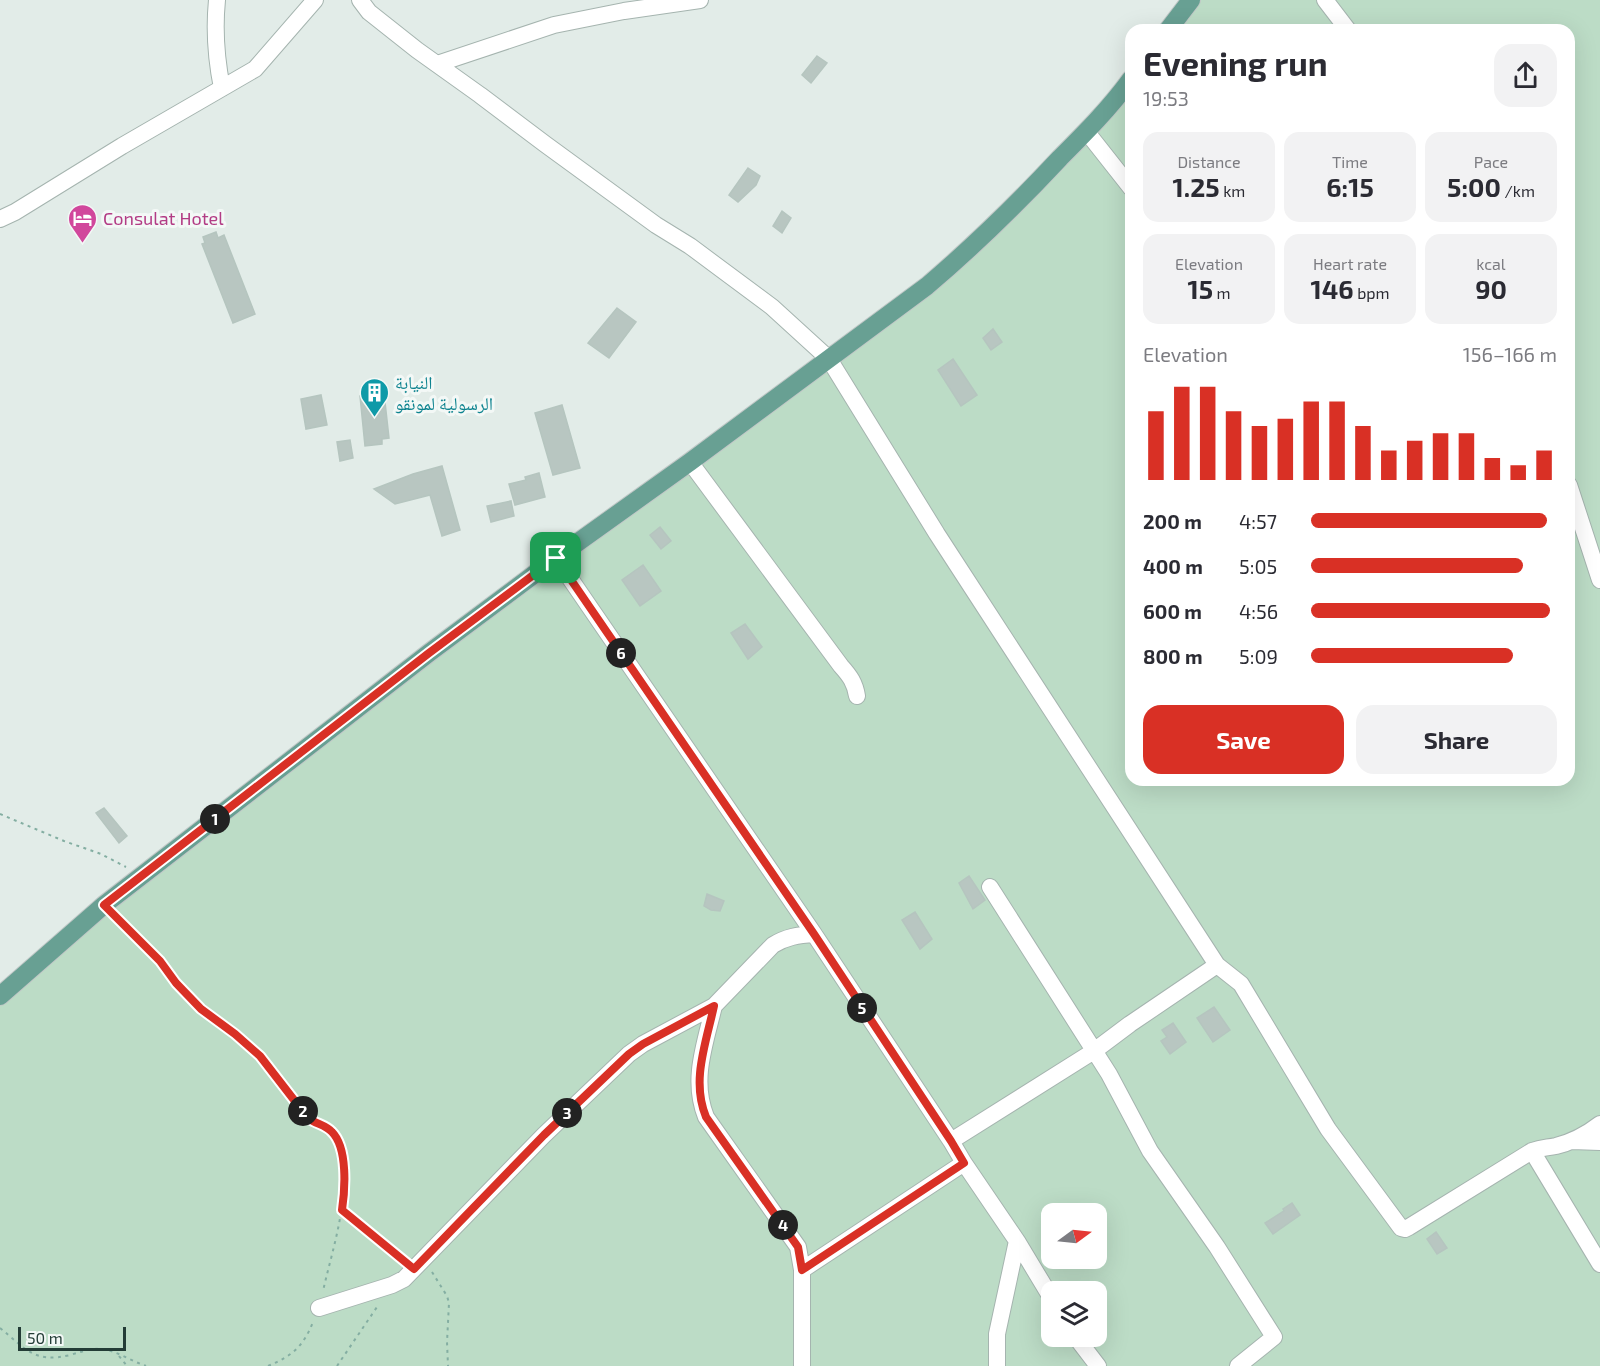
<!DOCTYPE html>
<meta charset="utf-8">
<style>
:root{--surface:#fff;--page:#f2f2f3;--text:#2b2b33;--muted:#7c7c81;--accent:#d93025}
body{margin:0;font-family:"Exo 2","Noto Naskh Arabic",sans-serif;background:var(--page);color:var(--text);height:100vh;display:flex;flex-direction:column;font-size:22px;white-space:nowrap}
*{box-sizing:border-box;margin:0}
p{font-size:20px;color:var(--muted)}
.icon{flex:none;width:33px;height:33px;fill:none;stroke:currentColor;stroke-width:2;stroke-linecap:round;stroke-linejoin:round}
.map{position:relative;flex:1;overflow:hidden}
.drawer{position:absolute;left:1125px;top:24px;width:450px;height:762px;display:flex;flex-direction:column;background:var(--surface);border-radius:18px;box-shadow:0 6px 24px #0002}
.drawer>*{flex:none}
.needle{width:39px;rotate:75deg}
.buttons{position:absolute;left:1041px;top:1203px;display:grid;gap:12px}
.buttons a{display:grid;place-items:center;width:66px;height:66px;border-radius:12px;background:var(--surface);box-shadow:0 6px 24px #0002;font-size:30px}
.scale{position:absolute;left:18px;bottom:15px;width:108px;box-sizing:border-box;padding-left:6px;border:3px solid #233c36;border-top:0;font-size:16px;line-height:21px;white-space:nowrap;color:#233c36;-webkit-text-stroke:4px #f3f8f6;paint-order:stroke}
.pin{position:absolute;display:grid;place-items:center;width:51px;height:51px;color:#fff;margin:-26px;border-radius:12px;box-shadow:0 3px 9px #0006}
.km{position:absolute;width:30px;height:30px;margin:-15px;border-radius:50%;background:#222;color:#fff;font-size:16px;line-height:30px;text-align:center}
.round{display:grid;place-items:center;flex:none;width:63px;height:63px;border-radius:18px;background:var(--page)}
.head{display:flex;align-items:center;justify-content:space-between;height:102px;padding:0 18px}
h1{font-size:33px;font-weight:700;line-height:45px}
.figures{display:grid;grid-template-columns:repeat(3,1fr);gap:9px;height:102px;padding:6px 18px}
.figures div{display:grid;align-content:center;border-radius:15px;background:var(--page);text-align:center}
.figures b{font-size:26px;font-weight:700}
.figures small{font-size:16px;font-weight:400}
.figures p{font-size:16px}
.chart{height:168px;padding:12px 18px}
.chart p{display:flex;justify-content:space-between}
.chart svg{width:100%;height:108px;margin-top:6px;stroke:var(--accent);stroke-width:6}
.primary-button{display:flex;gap:12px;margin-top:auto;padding:12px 18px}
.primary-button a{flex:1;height:69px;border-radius:18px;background:var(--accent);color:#fff;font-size:24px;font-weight:700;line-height:69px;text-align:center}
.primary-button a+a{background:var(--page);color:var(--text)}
ul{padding:0 18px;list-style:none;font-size:20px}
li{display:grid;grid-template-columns:96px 72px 1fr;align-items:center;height:45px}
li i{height:15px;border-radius:8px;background:var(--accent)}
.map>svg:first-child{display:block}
</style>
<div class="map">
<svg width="1600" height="1366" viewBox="0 0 1600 1366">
<rect width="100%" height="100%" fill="#e2ece8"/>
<path fill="#bcdcc6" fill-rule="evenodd" d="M1188 0H1600V1366H0V996L104 905 927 286 1131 73V780H1569V30H1165ZM1052 1214H1096V1258H1052ZM1052 1292H1096V1336H1052Z"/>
<path fill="#b8c6c1" stroke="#b5c5bf" stroke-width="1.5" d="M817 56 827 63 811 83 802 75Z
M748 168 760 176 756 185 738 202 729 195Z
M782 211 791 218 782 233 773 226Z
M216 232 218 238 224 235 255 314 233 323 202 244 205 243 203 237Z
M617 308 636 322 609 358 588 343Z
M993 329 1002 342 991 350 983 338Z
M953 359 977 395 961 406 938 370Z
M384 393 389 438 382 439V444L365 446 360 396Z
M321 395 327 425 306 429 301 399Z
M562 405 580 468 553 475 535 413Z
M350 440 353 458 340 461 337 442Z
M442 466 460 530 442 536 430 495 395 504 374 489 413 474Z
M539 473 545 497 515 505 509 484 526 480 525 477Z
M511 501 514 516 491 522 487 506Z
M660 527 671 541 661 549 650 535Z
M643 565 661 591 640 606 622 580Z
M745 624 762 647 748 659 731 633Z
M104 808 127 836 119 843 96 813Z
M969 876 985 900 973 909 959 883Z
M707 894 724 901 720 911 711 910 704 906Z
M915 912 932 939 920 949 902 920Z
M1214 1007 1230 1030 1213 1042 1197 1018Z
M1173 1023 1186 1042 1170 1054 1161 1041 1167 1037 1162 1030Z
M1292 1203 1300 1215 1273 1234 1265 1223 1284 1211 1283 1209Z
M1436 1232 1447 1248 1437 1254 1427 1239Z"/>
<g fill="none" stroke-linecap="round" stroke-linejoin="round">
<defs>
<path id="minor" d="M217 0C214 30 216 58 222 88
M360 0 369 12 417 50 480 95 545 144 656 225 690 246 772 307 829 359 937 534 1217 965
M1325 0 1348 30
M437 64 554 25 624 11 700 0
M1086 131 1131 188
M0 219 15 212 122 146 255 69 315 0
M690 462 841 666C850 676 855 683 857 696
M1569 485 1600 580
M556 558 814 934 951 1141 964 1163 1017 1241 1052 1299
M990 887 1109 1074 1150 1151 1217 1247 1274 1337 1238 1366
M714 1006C705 1044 691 1080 706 1117L798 1247 802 1270V1366
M951 1141 1094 1051 1130 1024 1217 965 1241 984 1328 1129 1401 1228 1405 1229 1409 1227 1532 1151C1542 1147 1546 1148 1556 1146 1572 1142 1587 1134 1600 1124
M1572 1141 1600 1142
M1532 1151 1600 1264
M802 1270 964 1163
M319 1308 392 1285 404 1279 544 1135 629 1054 643 1044 714 1006 773 945C786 937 798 935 814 934
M1075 1336 1098 1366
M997 1366V1334L1017 1241"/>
<path id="primary" d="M1168 30 1191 0
M0 996 104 905 429 653 556 558 690 462 927 286C974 246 1018 203 1060 158 1085 133 1110 108 1131 79"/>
</defs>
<use href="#minor" stroke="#a5b4af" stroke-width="18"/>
<use href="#primary" stroke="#c1c8c7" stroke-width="20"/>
<path stroke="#84aea2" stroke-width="2" stroke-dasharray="3 4.5" stroke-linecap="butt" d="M0 814 64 841 101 854 126 867
M116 917 160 961 176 983 201 1009 235 1034 260 1056 308 1118C317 1125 329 1125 335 1135 340 1142 341 1150 342 1157 349 1202 333 1247 323 1291
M342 1210 402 1260
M432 1272 447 1296 449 1303 447 1342 448 1366
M0 1328C25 1348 34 1364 70 1355 81 1352 90 1348 102 1349 117 1351 131 1361 146 1366
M119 1356 127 1366
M268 1366C292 1356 303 1347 313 1322
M337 1366 377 1307"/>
<use href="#minor" stroke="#fff" stroke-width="16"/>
<use href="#primary" stroke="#68a093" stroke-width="18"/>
</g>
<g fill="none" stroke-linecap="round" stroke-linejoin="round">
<defs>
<path id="route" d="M556 558 814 934 951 1141 964 1163 802 1270 798 1247 706 1117C691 1081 706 1043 714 1006L643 1044 629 1054 544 1135 414 1269 342 1210C345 1190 348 1148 332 1132 326 1125 316 1124 308 1118L260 1056 235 1034 201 1009 176 983 160 961 104 905 429 653Z"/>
</defs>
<use href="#route" stroke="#fff" stroke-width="12"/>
<use href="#route" stroke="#d93025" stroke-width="8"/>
</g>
<defs>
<symbol id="hotel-pin" viewBox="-11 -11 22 30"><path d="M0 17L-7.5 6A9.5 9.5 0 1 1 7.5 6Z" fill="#d1479c" stroke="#f3f8f6"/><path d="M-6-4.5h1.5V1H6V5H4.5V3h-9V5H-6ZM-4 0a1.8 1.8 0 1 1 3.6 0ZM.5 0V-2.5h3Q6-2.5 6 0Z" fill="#fff"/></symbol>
<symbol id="building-pin" viewBox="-11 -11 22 30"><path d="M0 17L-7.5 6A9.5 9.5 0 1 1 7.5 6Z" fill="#0f9aa8" stroke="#f3f8f6"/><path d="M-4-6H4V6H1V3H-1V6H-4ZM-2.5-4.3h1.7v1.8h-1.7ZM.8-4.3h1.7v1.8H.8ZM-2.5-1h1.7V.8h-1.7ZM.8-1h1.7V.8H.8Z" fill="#fff"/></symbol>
</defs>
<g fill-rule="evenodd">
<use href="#hotel-pin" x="66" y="202" width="33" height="45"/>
<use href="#building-pin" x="358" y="376" width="33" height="45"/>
</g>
<g text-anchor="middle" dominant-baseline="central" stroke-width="6" stroke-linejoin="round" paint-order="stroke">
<g font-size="18" fill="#b23c85" stroke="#f3f8f6" text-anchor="start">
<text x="103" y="218">Consulat Hotel</text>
</g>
<g font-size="18" fill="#0d838f" stroke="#f3f8f6" text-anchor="start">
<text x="395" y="382">النيابة<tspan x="395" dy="21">الرسولية لمونقو</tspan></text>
</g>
</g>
</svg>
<div class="buttons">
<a><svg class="needle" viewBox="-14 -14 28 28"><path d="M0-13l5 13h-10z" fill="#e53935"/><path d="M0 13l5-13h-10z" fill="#7c7c81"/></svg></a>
<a><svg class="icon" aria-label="layers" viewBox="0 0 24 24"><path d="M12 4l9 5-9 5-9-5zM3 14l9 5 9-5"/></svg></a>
</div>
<div class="scale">50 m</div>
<div class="pin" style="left:556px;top:558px;background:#1e9e55"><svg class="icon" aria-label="arrive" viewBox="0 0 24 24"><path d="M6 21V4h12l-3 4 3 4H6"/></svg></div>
<b class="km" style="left:215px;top:819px">1</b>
<b class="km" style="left:303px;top:1111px">2</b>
<b class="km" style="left:567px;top:1113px">3</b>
<b class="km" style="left:783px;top:1225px">4</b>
<b class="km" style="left:862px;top:1008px">5</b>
<b class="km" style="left:621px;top:653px">6</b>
<section class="drawer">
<div class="head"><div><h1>Evening run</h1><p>19:53</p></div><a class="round"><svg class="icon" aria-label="share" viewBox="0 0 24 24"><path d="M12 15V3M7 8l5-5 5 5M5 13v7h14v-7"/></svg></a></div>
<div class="figures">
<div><p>Distance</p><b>1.25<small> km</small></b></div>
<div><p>Time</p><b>6:15</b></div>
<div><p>Pace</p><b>5:00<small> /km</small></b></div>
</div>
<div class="figures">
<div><p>Elevation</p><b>15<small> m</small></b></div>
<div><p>Heart rate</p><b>146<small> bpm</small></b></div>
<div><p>kcal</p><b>90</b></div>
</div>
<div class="chart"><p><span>Elevation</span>156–166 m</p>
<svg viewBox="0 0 160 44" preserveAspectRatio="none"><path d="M5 44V16M15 44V6M25 44V6M35 44V16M45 44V22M55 44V19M65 44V12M75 44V12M85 44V22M95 44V32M105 44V28M115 44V25M125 44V25M135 44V35M145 44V38M155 44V32"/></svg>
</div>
<ul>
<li><b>200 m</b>4:57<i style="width:96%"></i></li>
<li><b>400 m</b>5:05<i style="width:86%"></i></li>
<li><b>600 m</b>4:56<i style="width:97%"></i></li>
<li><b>800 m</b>5:09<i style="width:82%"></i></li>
</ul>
<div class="primary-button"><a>Save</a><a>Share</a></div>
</section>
</div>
